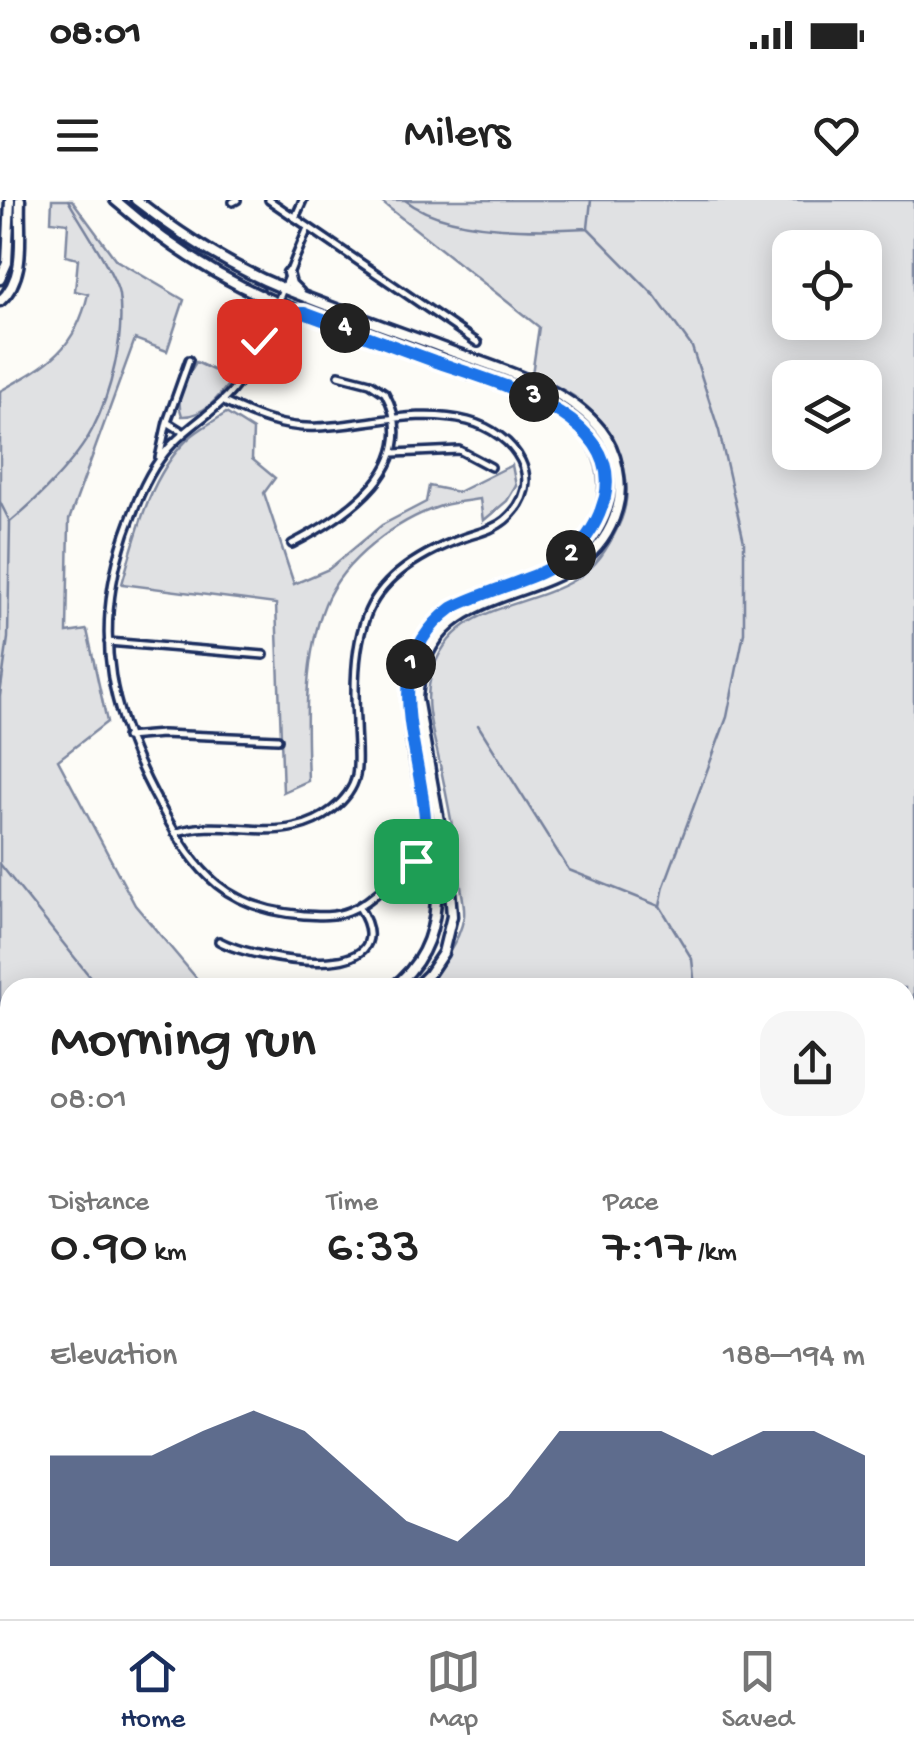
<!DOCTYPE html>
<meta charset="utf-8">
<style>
:root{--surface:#fff;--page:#f6f6f6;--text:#222;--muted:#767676;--line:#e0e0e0;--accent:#1b2f5e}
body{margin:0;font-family:"Gochi Hand",sans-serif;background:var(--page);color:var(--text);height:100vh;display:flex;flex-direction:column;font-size:38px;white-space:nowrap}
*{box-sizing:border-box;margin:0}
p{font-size:32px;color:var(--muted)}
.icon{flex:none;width:55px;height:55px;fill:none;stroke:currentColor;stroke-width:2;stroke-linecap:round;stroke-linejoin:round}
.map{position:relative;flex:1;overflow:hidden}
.details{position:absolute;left:0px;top:778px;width:915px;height:642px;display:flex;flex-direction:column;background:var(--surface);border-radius:30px 30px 0 0;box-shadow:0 5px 25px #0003}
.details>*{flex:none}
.buttons{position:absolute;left:772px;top:30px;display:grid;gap:20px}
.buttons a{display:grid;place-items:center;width:110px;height:110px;border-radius:20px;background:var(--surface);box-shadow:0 5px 25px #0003;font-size:50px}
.pin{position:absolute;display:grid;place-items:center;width:85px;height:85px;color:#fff;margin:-42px;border-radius:20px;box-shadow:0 5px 15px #0006}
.km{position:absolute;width:50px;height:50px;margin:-25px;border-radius:50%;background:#222;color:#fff;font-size:28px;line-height:50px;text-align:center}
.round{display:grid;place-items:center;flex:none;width:105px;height:105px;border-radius:30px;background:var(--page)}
.head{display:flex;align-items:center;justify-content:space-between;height:170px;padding:0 50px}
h1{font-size:55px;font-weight:600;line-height:75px}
.stats{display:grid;grid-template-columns:repeat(3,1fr);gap:15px;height:170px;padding:10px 50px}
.stats div{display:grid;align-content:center}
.stats b{font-size:50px;font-weight:600}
.stats small{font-size:28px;font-weight:400}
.stats p{font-size:28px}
.chart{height:280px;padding:20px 50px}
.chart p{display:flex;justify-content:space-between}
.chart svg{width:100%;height:180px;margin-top:10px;fill:var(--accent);opacity:.7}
.status{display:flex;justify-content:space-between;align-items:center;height:70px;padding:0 50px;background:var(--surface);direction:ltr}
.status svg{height:28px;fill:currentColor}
header{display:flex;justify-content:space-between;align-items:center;height:130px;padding:0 50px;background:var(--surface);font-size:45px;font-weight:600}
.tabs{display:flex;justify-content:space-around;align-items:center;height:140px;border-top:2px solid var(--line);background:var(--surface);font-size:28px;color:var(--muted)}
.tabs a{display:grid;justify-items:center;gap:5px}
.tabs .on{color:var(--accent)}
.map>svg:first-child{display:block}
</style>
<div class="status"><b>08:01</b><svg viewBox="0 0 49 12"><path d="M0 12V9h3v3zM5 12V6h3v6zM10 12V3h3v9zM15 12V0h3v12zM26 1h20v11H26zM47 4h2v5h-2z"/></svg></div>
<header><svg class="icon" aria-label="menu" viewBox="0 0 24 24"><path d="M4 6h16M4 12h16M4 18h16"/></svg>Milers<svg class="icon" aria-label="heart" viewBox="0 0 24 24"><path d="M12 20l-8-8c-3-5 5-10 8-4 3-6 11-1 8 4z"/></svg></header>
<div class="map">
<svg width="914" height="1419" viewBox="0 0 914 1419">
<rect width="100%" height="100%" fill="#fdfcf7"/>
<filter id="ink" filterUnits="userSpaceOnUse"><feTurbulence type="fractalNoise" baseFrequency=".01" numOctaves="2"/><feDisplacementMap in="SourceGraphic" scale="20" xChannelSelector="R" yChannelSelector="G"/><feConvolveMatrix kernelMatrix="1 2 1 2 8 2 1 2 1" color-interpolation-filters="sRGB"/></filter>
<g filter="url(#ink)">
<path fill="#e0e1e3" stroke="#7e88a0" stroke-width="2.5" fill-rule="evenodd" d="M52 0H72L116 60 184 100 167 151 135 139 69 320 67 433 87 430 107 522 58 560 135 705 198 780 166 788H10V1410H123L117 1419H0V191C47 165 75 151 88 94L75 91 78 59 66 56 68 23 51 21Z
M379 0H914V1305L905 1307V788L422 787C440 767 459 744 464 716 465 707 462 695 461 686 456 640 447 596 437 551 431 526 424 501 431 476 451 402 521 412 576 379 596 367 608 348 618 327 640 282 617 230 579 200 565 189 547 182 532 174L539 127ZM790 48H865V122H790ZM790 178H865V252H790Z
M196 162 232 179C220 196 204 217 182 216 174 195 186 179 196 162Z
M226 213 253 230 252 259 275 278 264 293 294 384 329 369 382 325 426 302 429 286 458 292 512 265 516 286 507 301 483 321 480 299C467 301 453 302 441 306 397 320 343 360 325 404 303 459 306 523 308 581L283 592 276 404 122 384C136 335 149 277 187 240 197 230 213 222 226 213Z
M168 1410H542L510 1419H255L226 1411 220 1419H161Z"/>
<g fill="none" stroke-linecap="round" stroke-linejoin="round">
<path stroke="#76819c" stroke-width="2.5" d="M405 0C447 33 536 31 588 28L655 96 692 147 719 231 744 342V433L727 517 664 686 660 706 692 759 695 788
M588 28 591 0
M0 302 10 322 8 438 0 495
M10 322C37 300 76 261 92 230 111 194 125 136 119 95 116 74 80 22 68 0
M478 525 569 670 659 706
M0 664 99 788
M397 1410V1419"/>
<defs>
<path id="street" d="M269 0 478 143
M233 2 237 0
M295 18 303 0
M308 28C286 78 268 133 240 180 220 212 182 227 160 259 144 281 134 309 125 334 91 437 111 517 162 609 197 674 226 709 304 715 319 716 335 717 349 711 380 699 397 665 432 663L447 673
M183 232 167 222 189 160
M394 253 459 250 491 267
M159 258 167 222
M292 344C348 315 424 265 385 193L370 183 339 175
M108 442 264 455
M126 537 162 534 278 539
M175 633C215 619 255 636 295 627 320 622 350 602 356 576 359 559 356 539 356 522 354 490 354 448 366 417 381 376 425 352 463 338 477 333 493 330 505 320 550 282 515 233 468 221 417 208 369 225 318 227 284 229 253 216 224 202
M405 673 422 675 433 687
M219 741C253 760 410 788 359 707"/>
<path id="secondary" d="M115 0C162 41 218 78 275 102 338 128 404 149 468 173 501 185 535 195 565 215 618 251 616 316 569 356 546 377 484 390 452 408 331 497 514 697 392 788
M136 0C181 35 232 68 285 89 339 111 394 130 448 150 498 169 566 186 601 230 617 250 624 285 617 309 586 421 427 361 417 498L449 677 452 716 443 753 429 774 415 788
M288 73 291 84 300 93
M0 79 7 63 10 0
M261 95 268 120
M0 101C28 76 18 34 20 0
M263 133 282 116 300 113
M412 665 422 651 427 633
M128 1419 135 1410
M150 1419 157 1410"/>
</defs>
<use href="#street" stroke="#1b2f5e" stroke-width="12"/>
<use href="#secondary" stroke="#1b2f5e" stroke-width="15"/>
<use href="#street" stroke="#fdfcf7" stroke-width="5"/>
<use href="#secondary" stroke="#fdfcf7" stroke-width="8"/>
</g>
</g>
<g fill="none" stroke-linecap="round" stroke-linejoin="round" filter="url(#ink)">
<defs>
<path id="route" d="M259 141C267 122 284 112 304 113 348 129 391 145 434 161 490 181 624 214 605 297 599 320 588 339 570 355 547 377 485 390 452 408 385 457 412 525 422 593 426 619 429 638 416 661"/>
</defs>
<use href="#route" stroke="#fff" stroke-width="20"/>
<use href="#route" stroke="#1a73e8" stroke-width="12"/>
</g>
</svg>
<div class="buttons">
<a><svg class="icon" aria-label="locate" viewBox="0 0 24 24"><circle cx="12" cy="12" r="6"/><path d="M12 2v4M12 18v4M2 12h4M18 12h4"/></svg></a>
<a><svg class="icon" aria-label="layers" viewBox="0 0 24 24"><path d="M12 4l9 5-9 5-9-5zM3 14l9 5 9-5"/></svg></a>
</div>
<div class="pin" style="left:416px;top:661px;background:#1e9e55"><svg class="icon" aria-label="arrive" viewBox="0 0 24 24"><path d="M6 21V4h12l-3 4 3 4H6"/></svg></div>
<div class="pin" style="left:259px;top:141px;background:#d93025"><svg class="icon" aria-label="check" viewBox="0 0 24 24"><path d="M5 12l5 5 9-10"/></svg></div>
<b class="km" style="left:411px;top:464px">1</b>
<b class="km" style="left:571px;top:355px">2</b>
<b class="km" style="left:534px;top:197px">3</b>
<b class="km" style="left:345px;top:128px">4</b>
<section class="details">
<div class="head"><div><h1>Morning run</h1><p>08:01</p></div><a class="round"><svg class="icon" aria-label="share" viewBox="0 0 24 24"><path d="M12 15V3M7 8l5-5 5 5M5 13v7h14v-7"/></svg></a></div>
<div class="stats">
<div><p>Distance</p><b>0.90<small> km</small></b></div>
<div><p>Time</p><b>6:33</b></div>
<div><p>Pace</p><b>7:17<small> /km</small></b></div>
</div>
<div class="chart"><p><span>Elevation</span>188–194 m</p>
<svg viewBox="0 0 160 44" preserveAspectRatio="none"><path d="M0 44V17L10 17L20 17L30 11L40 6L50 11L60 22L70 33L80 38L90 27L100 11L110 11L120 11L130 17L140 11L150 11L160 17V44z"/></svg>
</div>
</section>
</div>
<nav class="tabs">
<a class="on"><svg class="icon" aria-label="home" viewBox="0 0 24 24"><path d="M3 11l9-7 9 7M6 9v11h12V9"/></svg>Home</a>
<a><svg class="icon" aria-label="map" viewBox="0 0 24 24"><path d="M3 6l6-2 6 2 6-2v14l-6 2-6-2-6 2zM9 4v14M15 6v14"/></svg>Map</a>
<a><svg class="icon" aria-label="saved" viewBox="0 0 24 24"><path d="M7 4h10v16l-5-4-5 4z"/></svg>Saved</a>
</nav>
